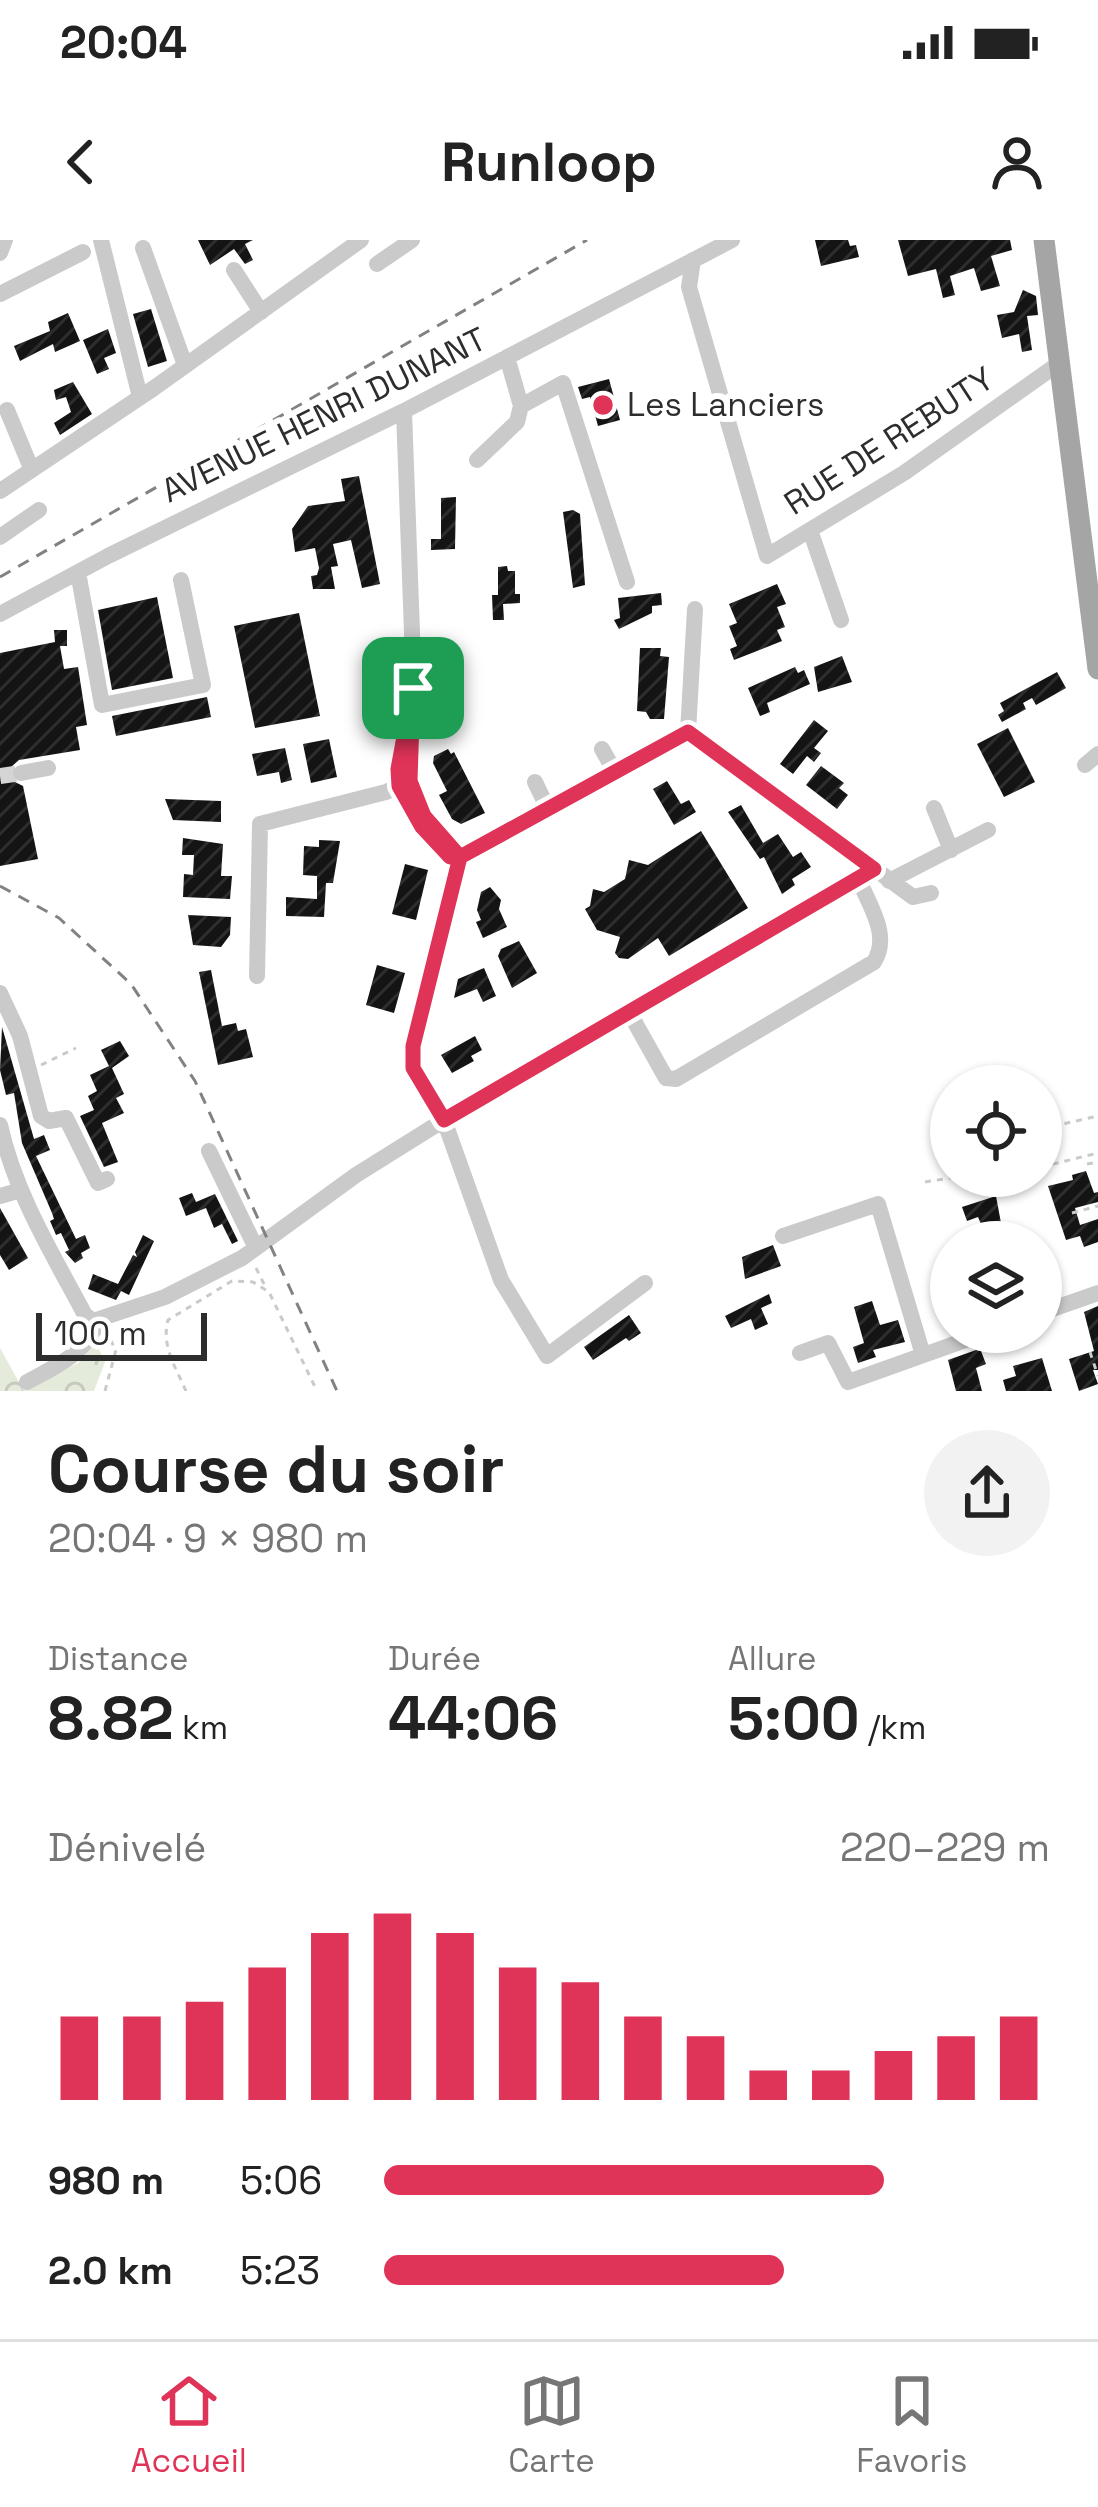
<!DOCTYPE html>
<html lang="fr">
<meta charset="utf-8">
<style>
:root{--surface:#fff;--page:#f2f2f2;--text:#222;--muted:#767676;--line:#e0e0e0;--accent:#e03358}
body{margin:0;font-family:"Space Grotesk",sans-serif;background:var(--page);color:var(--text);height:100vh;display:flex;flex-direction:column;font-size:45px;white-space:nowrap}
*{box-sizing:border-box;margin:0}
p{font-size:39px;color:var(--muted)}
.icon{flex:none;width:66px;height:66px;fill:none;stroke:currentColor;stroke-width:2;stroke-linecap:round;stroke-linejoin:round}
.map{position:relative;height:1151px;overflow:hidden}
.sheet{display:flex;flex-direction:column;background:var(--surface);flex:1}
.sheet>*{flex:none}
.tools{position:absolute;left:930px;top:825px;display:grid;gap:24px}
.tools a{display:grid;place-items:center;width:132px;height:132px;border-radius:50%;background:var(--surface);box-shadow:0 3px 9px #0004;font-size:60px}
.scale{position:absolute;left:36px;bottom:30px;width:171px;box-sizing:border-box;padding-left:12px;border:6px solid #2d2d2d;border-top:0;font-size:33px;line-height:42px;white-space:nowrap;color:#2d2d2d;-webkit-text-stroke:9px #fff;paint-order:stroke}
.pin{position:absolute;display:grid;place-items:center;width:102px;height:102px;color:#fff;margin:-51px;border-radius:24px;box-shadow:0 6px 18px #0006}
.round{display:grid;place-items:center;flex:none;width:126px;height:126px;border-radius:63px;background:var(--page)}
.head{display:flex;align-items:center;justify-content:space-between;height:204px;padding:0 48px}
h1{font-size:66px;font-weight:700;line-height:90px}
.figures{display:grid;grid-template-columns:repeat(3,1fr);gap:18px;height:204px;padding:12px 48px}
.figures div{display:grid;align-content:center}
.figures b{font-size:60px;font-weight:700}
.figures small{font-size:33px;font-weight:400}
.figures p{font-size:33px}
.chart{height:336px;padding:24px 48px}
.chart p{display:flex;justify-content:space-between}
.chart svg{width:100%;height:216px;margin-top:12px;stroke:var(--accent);stroke-width:6}
ul{padding:0 48px;list-style:none;font-size:39px}
li{display:grid;grid-template-columns:192px 144px 1fr;align-items:center;height:90px}
li i{height:30px;border-radius:15px;background:var(--accent)}
.status{display:flex;justify-content:space-between;align-items:center;height:84px;padding:0 60px;background:var(--surface);direction:ltr}
.status svg{height:33px;fill:currentColor}
header{display:flex;justify-content:space-between;align-items:center;height:156px;padding:0 48px;background:var(--surface);font-size:54px;font-weight:700}
.tab-bar{display:flex;justify-content:space-around;align-items:center;height:168px;border-top:3px solid var(--line);background:var(--surface);font-size:33px;color:var(--muted)}
.tab-bar a{display:grid;justify-items:center;gap:6px}
.tab-bar .selected{color:var(--accent)}
.map>svg:first-child{display:block}
</style>
<div class="status"><b>20:04</b><svg viewBox="0 0 49 12"><path d="M0 12V9h3v3zM5 12V6h3v6zM10 12V3h3v9zM15 12V0h3v12zM26 1h20v11H26zM47 4h2v5h-2z"/></svg></div>
<header><svg class="icon" aria-label="back" viewBox="0 0 24 24"><path d="M15 5l-7 7 7 7"/></svg>Runloop<svg class="icon" aria-label="person" viewBox="0 0 24 24"><circle cx="12" cy="8" r="4"/><path d="M4 21q1-7 8-7t8 7"/></svg></header>
<div class="map">
<svg width="1098" height="1151" viewBox="0 0 1098 1151">
<defs>
<pattern id="forest-crowns" width="20" height="18" patternUnits="userSpaceOnUse" patternTransform="scale(3)"><rect width="20" height="18" fill="#e5ebdb"/><path d="M2 6a3 3 0 1 1 6 0M12 15a3 3 0 1 1 6 0" fill="none" stroke="#c5cabc"/></pattern>
<pattern id="building-hatch" width="6" height="6" patternUnits="userSpaceOnUse" patternTransform="scale(3)"><rect width="6" height="6" fill="#141414"/><path d="M-1 1l2-2M0 6l6-6M5 7l2-2" fill="none" stroke="#2e2e2e"/></pattern>
</defs>
<rect width="100%" height="100%" fill="#fff"/>
<path fill="url(#forest-crowns)" d="M96 1103 105 1122 94 1151H0V1108L24 1151 78 1123Z"/>
<path fill="url(#building-hatch)" d="M198 0H253L245 4 253 20 245 24 234 9 210 25Z
M815 0H848L850 6 856 5 859 17 821 26Z
M898 0H1010L1012 10 991 16 1000 46 981 51 974 28 950 36 955 55 943 58 936 29 908 36Z
M1023 50 1036 56 1038 75 1027 76 1032 110 1022 112 1019 94 1002 98 997 75 1014 72Z
M151 69 167 121 148 127 133 74Z
M68 73 80 101 55 112 53 104 20 121 14 106 50 91 48 82Z
M108 89 116 113 104 118 109 129 97 134 83 100Z
M609 139 620 180 598 186 590 157 582 159 578 147Z
M73 142 92 174 60 195 54 183 71 172 66 157 56 160 54 150Z
M359 236 380 344 362 348 351 300 333 304 338 326 331 327 335 349H313L311 336 317 335 319 328 315 308 295 312 292 289 308 266 345 261 341 239Z
M456 257 455 309 431 310V299H441V258Z
M573 270 580 274 585 345 573 348 563 272Z
M507 326 508 331H515V354H520V363L503 364 504 380H493L492 355H498V327Z
M777 344 786 364 777 367 785 387 777 390 782 401 734 420 730 409 737 406 729 386 737 383 729 364Z
M661 353 662 365 652 366V373L619 389 614 380 620 378 618 358Z
M157 357 173 438 112 450 98 370Z
M299 373 320 476 255 488 234 386Z
M54 390H67V406H60L64 429 78 427 87 485 76 487 80 510 19 520 10 528 11 540 23 546 38 619 0 626V413L55 402Z
M640 408H661L660 416 669 417 664 479H650L646 472 637 471Z
M842 416 852 442 818 452 814 427Z
M795 427 798 433 804 430 810 444 767 463 770 472 760 476 748 448Z
M1057 432 1066 448 1036 465 1032 458 1023 463 1026 469 1002 482 998 475 1004 471 1000 463Z
M207 457 211 477 116 496 112 476Z
M814 480 828 491 814 508 821 513 814 522 807 516 793 534 780 524Z
M1008 488 1035 542 1004 557 977 504Z
M329 499 337 537 311 543 303 504Z
M285 508 292 540 281 543 279 532 257 536 252 514Z
M448 509 451 514 454 512 485 573 461 584 452 579 439 555 447 551 433 523 434 516Z
M821 526 844 543 839 548 848 555 837 569 806 545Z
M667 541 681 564 689 560 696 572 674 585 653 549Z
M165 559 221 561V582L173 580Z
M741 565 763 603 778 594 793 617 801 612 811 627 792 639 795 645 782 654 764 617 760 619 728 572Z
M701 591 748 668 669 716 658 698 628 719 619 718 615 713 620 697 597 690 585 669 590 666 593 649 604 652 625 639 629 620 648 625Z
M183 598 223 604 221 636H232L230 659 183 657 184 634 193 635 194 615H182Z
M319 600 340 601 333 643H326L324 677 286 676V657L317 659V636L303 635 304 606 319 607Z
M405 624 428 630 416 680 392 674Z
M490 647 501 660 499 669 507 687 483 698 476 682 481 680 477 670 481 652Z
M188 675 231 677 230 695 221 707 193 705Z
M519 701 537 733 512 748 498 716 501 709Z
M377 725 405 733 394 773 366 765Z
M484 728 496 756 483 762 477 749 454 758 458 739Z
M211 730 222 786 236 783 238 791 246 789 253 817 218 825 199 732Z
M2 787 34 899 44 895 50 910 36 916 76 999 85 995 90 1008 81 1013 83 1018 75 1023 65 1012 69 1010 61 993 56 995 50 981 54 979 52 973 22 903 14 853 6 855 0 830Z
M475 796 482 810 471 816 474 821 452 833 441 815Z
M120 801 129 816 112 828 124 854 116 858 124 873 102 883 118 922 104 927 80 876 94 870 88 856 97 851 90 835 109 826 101 810Z
M1086 931 1094 953 1098 952V962L1075 968 1080 985 1098 979V1002L1084 1007 1080 996 1066 1000 1048 946 1073 940 1072 935Z
M192 953 196 962 215 954 238 1001 232 1004 222 984 214 988 206 968 186 976 179 958Z
M996 956 1001 983 983 989 978 977 967 981 962 967Z
M0 968 28 1018 9 1030 0 1015Z
M143 995 154 1001 129 1055 121 1051 116 1060 88 1049 93 1034 118 1044 133 1015 137 1017 135 1012Z
M773 1005 781 1026 745 1039 742 1017Z
M769 1054 772 1063 761 1068 768 1084 755 1090 751 1079 731 1088 725 1076Z
M872 1061 880 1085 898 1080 905 1102 873 1110 876 1117 858 1123 853 1107 864 1103 854 1067Z
M1098 1066V1130H1093L1098 1144 1079 1151 1069 1119 1094 1111 1084 1072Z
M629 1075 641 1093 629 1101 626 1098 593 1120 584 1107Z
M976 1110 981 1111 986 1124 976 1128 982 1151H956L948 1120Z
M1042 1118 1052 1151H1006L1003 1140 1016 1136 1013 1126Z"/>
<g fill="none" stroke-linecap="round" stroke-linejoin="round">
<path stroke="#d5d5d5" stroke-width="16" stroke-dasharray="16 8" stroke-linecap="butt" d="M0 536 21 533"/>
<path stroke="#cacaca" stroke-width="3" stroke-dasharray="6 6" stroke-linecap="butt" d="M41 825 76 808
M1041 889 1098 876
M1087 924 1098 922
M1041 927 1098 913
M925 942 963 936
M1072 973 1098 966
M256 1028 265 1046
M1090 1112 1098 1136
M105 1151 116 1110 106 1092
M186 1151C176 1128 161 1106 168 1080L232 1041 253 1042 269 1052 317 1151"/>
<path stroke="#cacaca" stroke-width="16" d="M101 0 140 157
M143 8 185 125
M0 13 5 0
M693 20 689 47 767 316 904 233 1058 124
M377 24 412 0
M234 30 261 72
M0 54 83 12
M507 117 521 166 563 143 627 342
M7 170 31 228
M404 171 414 448 410 541 424 576 455 607 460 618C444 616 434 603 424 591 385 538 401 507 414 448
M477 220 517 182 521 166
M0 251 154 148 361 0
M810 290 841 380
M0 297 39 270
M78 332 102 465 203 445 181 340
M0 374 108 316 404 171 732 0
M688 492 460 618 413 806 414 828 444 880 874 629
M688 492 913 657 931 653
M688 492 695 369
M602 509 615 532
M1085 525 1098 514
M21 533 48 528
M535 542 548 569
M934 568 951 610
M889 641 988 590
M257 736 260 584 386 552 407 542
M0 753 20 796 41 876 49 881 66 878 98 943 107 939
M629 772 666 838 676 839 874 722C891 695 869 665 858 638
M0 885C15 953 52 1013 85 1075L93 1081 165 1057 242 1018 356 935 444 880 501 1040 547 1116 645 1043
M209 911 255 1006
M0 956 21 950
M783 996 878 964 923 1115
M1041 1073 1098 1053
M800 1113 828 1103 848 1142 988 1092
M27 1142C56 1126 86 1114 98 1081"/>
<path stroke="#a5a5a5" stroke-width="21" d="M1044 0 1098 429"/>
<path stroke="#828282" stroke-width="3" stroke-dasharray="12 9" stroke-linecap="butt" d="M0 337 587 0
M0 646 59 678 131 744 195 841 337 1151"/>
</g>
<g fill="none" stroke-linecap="round" stroke-linejoin="round">
<defs>
<path id="route" d="M413 448 398 529 399 546 410 541 424 576 460 617 688 492 874 629 444 880 413 828V806L460 617H450L422 587 399 546 410 541 413 448"/>
</defs>
<use href="#route" stroke="#fff" stroke-width="24"/>
<use href="#route" stroke="#e03358" stroke-width="15"/>
</g>
<circle fill="#e03358" stroke="#fff" stroke-width="4.5" cx="603" cy="165" r="12"/>
<g text-anchor="middle" dominant-baseline="central" stroke-width="12" stroke-linejoin="round" paint-order="stroke">
<g font-size="33" fill="#2d2d2d" stroke="#fff" text-anchor="start">
<text x="627" y="165">Les Lanciers</text>
</g>
<g font-size="33" fill="#2d2d2d" stroke="#fff">
<text transform="translate(324 175) rotate(-26)">AVENUE HENRI DUNANT</text>
<text transform="translate(889 201) rotate(-33)">RUE DE REBUTY</text>
</g>
</g>
</svg>
<div class="tools">
<a><svg class="icon" aria-label="locate" viewBox="0 0 24 24"><circle cx="12" cy="12" r="6"/><path d="M12 2v4M12 18v4M2 12h4M18 12h4"/></svg></a>
<a><svg class="icon" aria-label="layers" viewBox="0 0 24 24"><path d="M12 4l9 5-9 5-9-5zM3 14l9 5 9-5"/></svg></a>
</div>
<div class="scale">100 m</div>
<div class="pin" style="left:413px;top:448px;background:#1e9e55"><svg class="icon" aria-label="arrive" viewBox="0 0 24 24"><path d="M6 21V4h12l-3 4 3 4H6"/></svg></div>
</div>
<section class="sheet">
<div class="head"><div><h1>Course du soir</h1><p>20:04 · 9 × 980 m</p></div><a class="round"><svg class="icon" aria-label="share" viewBox="0 0 24 24"><path d="M12 15V3M7 8l5-5 5 5M5 13v7h14v-7"/></svg></a></div>
<div class="figures">
<div><p>Distance</p><b>8.82<small> km</small></b></div>
<div><p>Durée</p><b>44:06</b></div>
<div><p>Allure</p><b>5:00<small> /km</small></b></div>
</div>
<div class="chart"><p><span>Dénivelé</span>220–229 m</p>
<svg viewBox="0 0 160 44" preserveAspectRatio="none"><path d="M5 44V27M15 44V27M25 44V24M35 44V17M45 44V10M55 44V6M65 44V10M75 44V17M85 44V20M95 44V27M105 44V31M115 44V38M125 44V38M135 44V34M145 44V31M155 44V27"/></svg>
</div>
<ul>
<li><b>980 m</b>5:06<i style="width:75%"></i></li>
<li><b>2.0 km</b>5:23<i style="width:60%"></i></li>
</ul>
</section>
<nav class="tab-bar">
<a class="selected"><svg class="icon" aria-label="home" viewBox="0 0 24 24"><path d="M3 11l9-7 9 7M6 9v11h12V9"/></svg>Accueil</a>
<a><svg class="icon" aria-label="map" viewBox="0 0 24 24"><path d="M3 6l6-2 6 2 6-2v14l-6 2-6-2-6 2zM9 4v14M15 6v14"/></svg>Carte</a>
<a><svg class="icon" aria-label="saved" viewBox="0 0 24 24"><path d="M7 4h10v16l-5-4-5 4z"/></svg>Favoris</a>
</nav>
